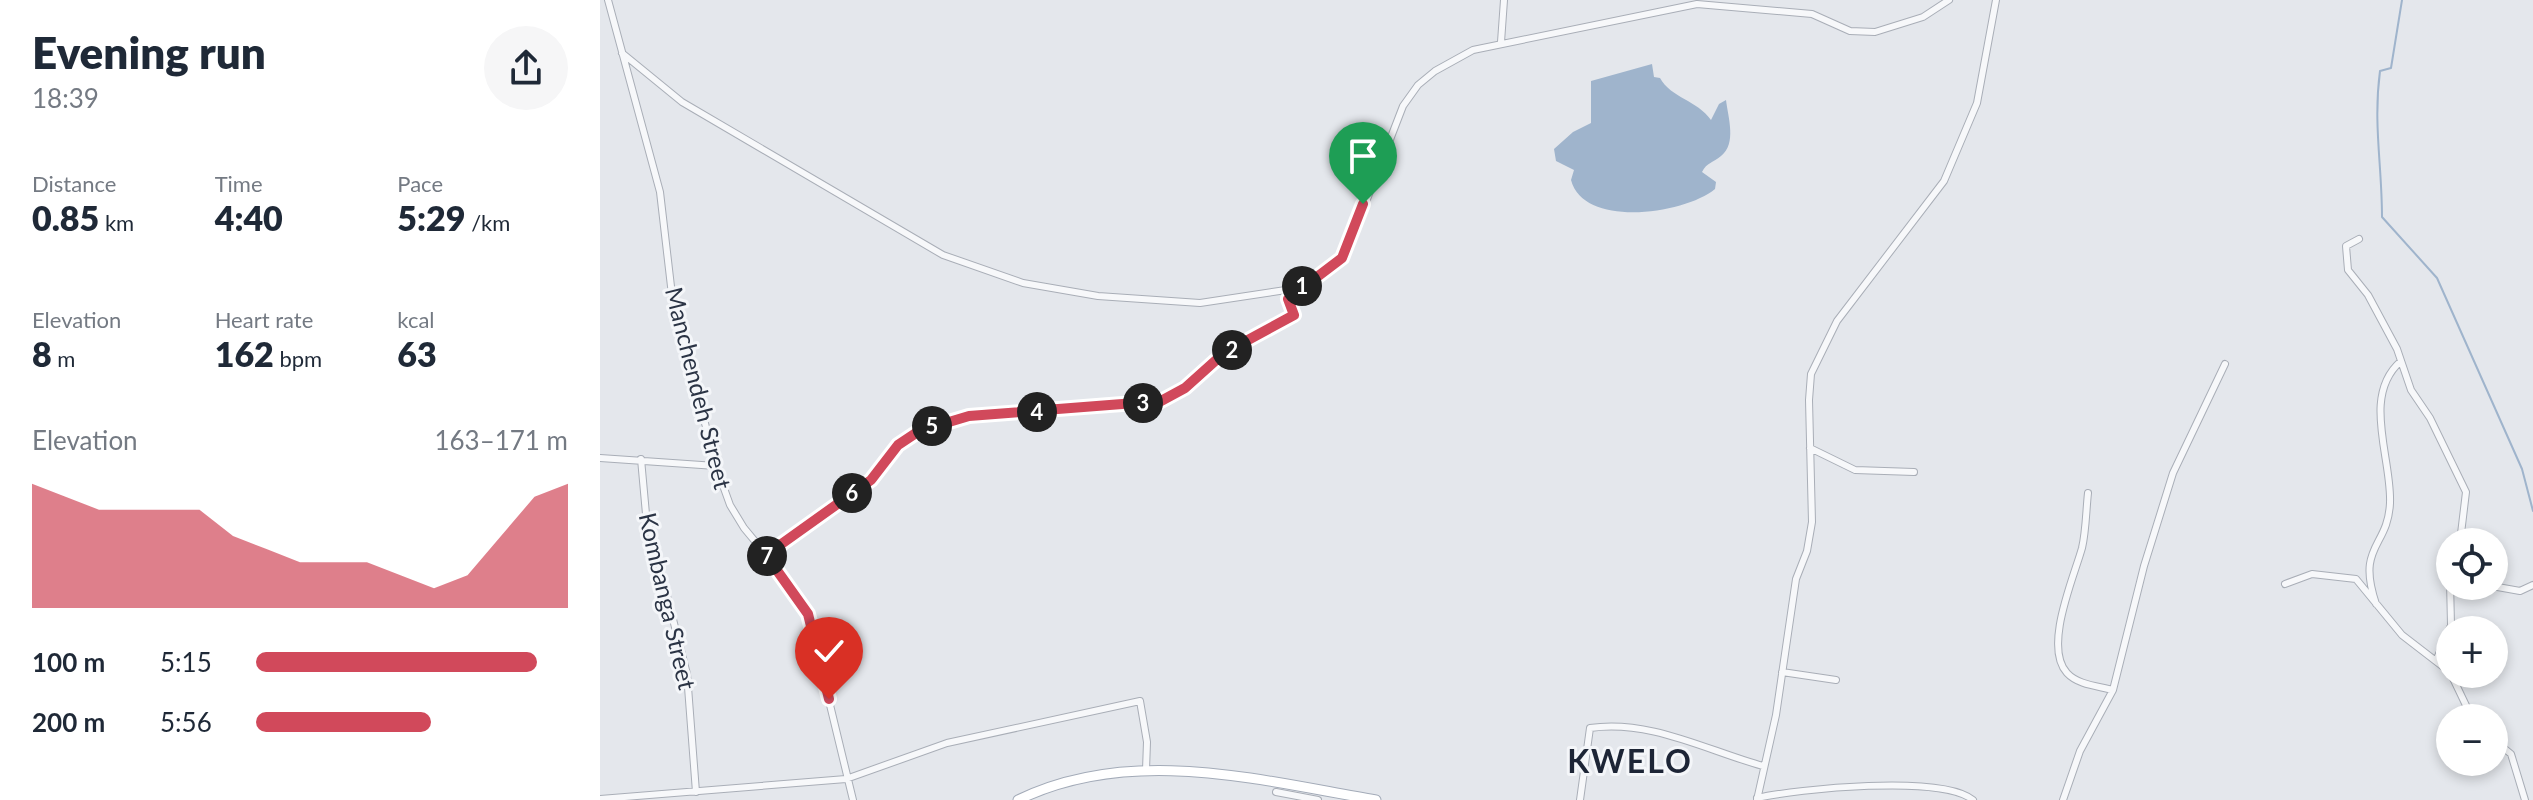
<!DOCTYPE html>
<meta charset="utf-8">
<style>
:root{--surface:#fff;--page:#f6f6f7;--text:#1f2937;--muted:#747a83;--accent:#d1495b}
body{margin:0;font-family:Lato,sans-serif;background:var(--page);color:var(--text);height:100vh;display:flex;flex-direction:column;font-size:30px;white-space:nowrap}
*{box-sizing:border-box;margin:0}
p{font-size:26px;color:var(--muted)}
.icon{flex:none;width:44px;height:44px;fill:none;stroke:currentColor;stroke-width:2;stroke-linecap:round;stroke-linejoin:round}
.map{position:relative;flex:1;overflow:hidden}
.sheet{display:flex;flex-direction:column;background:var(--surface);width:600px}
.sheet>*{flex:none}
.buttons{position:absolute;left:1836px;top:528px;display:grid;gap:16px}
.buttons a{display:grid;place-items:center;width:72px;height:72px;border-radius:50%;background:var(--surface);box-shadow:0 4px 12px #0003;font-size:40px}
.pin{position:absolute;display:grid;place-items:center;width:68px;height:68px;color:#fff;margin:-82px -34px;border-radius:50% 50% 50% 0;rotate:-45deg;box-shadow:0 0 8px #0007}
.pin .icon{rotate:45deg}
.km{position:absolute;width:40px;height:40px;margin:-20px;border-radius:50%;background:#222;color:#fff;font-size:22px;line-height:40px;text-align:center}
.round{display:grid;place-items:center;flex:none;width:84px;height:84px;border-radius:42px;background:var(--page)}
.overview{display:flex;align-items:center;justify-content:space-between;height:136px;padding:0 32px}
h1{font-size:44px;font-weight:800;line-height:60px}
.metrics{display:grid;grid-template-columns:repeat(3,1fr);gap:12px;height:136px;padding:8px 32px}
.metrics div{display:grid;align-content:center}
.metrics b{font-size:34px;font-weight:800}
.metrics small{font-size:22px;font-weight:400}
.metrics p{font-size:22px}
.chart{height:224px;padding:16px 32px}
.chart p{display:flex;justify-content:space-between}
.chart svg{width:100%;height:144px;margin-top:8px;fill:var(--accent);opacity:.7}
ul{padding:0 32px;list-style:none;font-size:26px}
li{display:grid;grid-template-columns:128px 96px 1fr;align-items:center;height:60px}
li i{height:20px;border-radius:10px;background:var(--accent)}
main{display:flex;flex:1;min-height:0}
.map>svg:first-child{display:block}
</style>
<main>
<section class="sheet">
<div class="overview"><div><h1>Evening run</h1><p>18:39</p></div><a class="round"><svg class="icon" aria-label="share" viewBox="0 0 24 24"><path d="M12 15V3M7 8l5-5 5 5M5 13v7h14v-7"/></svg></a></div>
<div class="metrics">
<div><p>Distance</p><b>0.85<small> km</small></b></div>
<div><p>Time</p><b>4:40</b></div>
<div><p>Pace</p><b>5:29<small> /km</small></b></div>
</div>
<div class="metrics">
<div><p>Elevation</p><b>8<small> m</small></b></div>
<div><p>Heart rate</p><b>162<small> bpm</small></b></div>
<div><p>kcal</p><b>63</b></div>
</div>
<div class="chart"><p><span>Elevation</span>163–171 m</p>
<svg viewBox="0 0 160 44" preserveAspectRatio="none"><path d="M0 44V6L10 10L20 14L30 14L40 14L50 14L60 22L70 26L80 30L90 30L100 30L110 34L120 38L130 34L140 22L150 10L160 6V44z"/></svg>
</div>
<ul>
<li><b>100 m</b>5:15<i style="width:90%"></i></li>
<li><b>200 m</b>5:56<i style="width:56%"></i></li>
</ul>
</section>
<div class="map">
<svg width="1933" height="800" viewBox="0 0 1933 800">
<rect width="100%" height="100%" fill="#e4e7ec"/>
<path fill="#9fb4cc" d="M1052 64 1054 77 1060 78C1071 98 1097 100 1111 120L1119 104 1126 100C1128 117 1137 144 1121 156 1113 163 1107 162 1102 172L1116 182 1115 189C1085 214 984 229 971 180L974 170 956 161 954 149 973 132 991 123V81Z"/>
<g fill="none" stroke-linecap="round" stroke-linejoin="round">
<path stroke="#9fb4cc" stroke-width="2" d="M1802 0 1791 68 1780 71C1773 124 1782 165 1782 217L1837 278 1922 469 1933 511"/>
<defs>
<path id="minor" d="M8 0 60 192 72 295 116 466 130 505 144 528 183 575 208 614 253 800
M901 42 904 0
M22 53 82 102 343 255 423 283 498 296 600 303 699 288 737 264 752 238 803 106 818 85 835 71 873 50 1097 4 1212 14 1250 31 1275 32 1323 17 1349 0
M1759 239 1746 246 1748 270 1768 295 1797 349 1811 390 1830 418 1866 492 1860 542
M1210 448 1255 470 1314 472
M0 458 116 466
M41 459 46 514 87 674 96 792
M1488 493C1486 511 1486 531 1482 548 1474 577 1443 647 1467 673 1478 685 1498 686 1513 690
M166 555 271 480 298 445 319 431 369 416 561 401 585 388 624 353 694 315 688 299 699 288
M1685 584 1712 574 1756 579 1802 635 1850 672
M1892 586 1920 591 1933 585
M1776 604C1756 545 1788 548 1790 503 1792 458 1761 396 1801 361
M1836 661 1851 625 1850 581
M1182 672 1236 680
M1851 674 1872 718
M1894 740 1911 754 1925 800
M676 792 718 800
M1157 798C1197 789 1342 774 1373 800
M0 799 246 779 347 743 540 701 547 742 546 770
M980 800 990 728C1050 719 1108 751 1163 766
M1157 800 1176 715 1196 579 1207 551 1212 522 1209 400 1211 374 1237 321 1344 181 1377 103 1396 0
M1463 800 1480 751 1513 690 1544 566 1573 473 1625 364"/>
<path id="primary" d="M418 800C531 745 658 780 776 800"/>
</defs>
<use href="#minor" stroke="#a9aeb7" stroke-width="8"/>
<use href="#primary" stroke="#a3abb8" stroke-width="11"/>
<use href="#minor" stroke="#f7f8fa" stroke-width="6"/>
<use href="#primary" stroke="#fff" stroke-width="9"/>
</g>
<g fill="none" stroke-linecap="round" stroke-linejoin="round">
<defs>
<path id="route" d="M229 699 208 614 166 555 271 480 298 445 319 431 369 416 561 401 585 388 624 353 694 315 688 299 742 258 763 204"/>
</defs>
<use href="#route" stroke="#fff" stroke-width="16"/>
<use href="#route" stroke="#d1495b" stroke-width="10"/>
</g>
<g text-anchor="middle" dominant-baseline="central" stroke-width="6" stroke-linejoin="round" paint-order="stroke">
<g font-size="24" fill="#2b3445" stroke="#f4f6f9">
<text transform="translate(99 388) rotate(76)">Manchendeh Street</text>
<text transform="translate(68 601) rotate(77)">Kombanga Street</text>
</g>
<g font-size="32" font-weight="bold" letter-spacing="2" fill="#1d2536" stroke="#f4f6f9">
<text x="1030" y="760">KWELO</text>
</g>
</g>
</svg>
<div class="buttons">
<a><svg class="icon" aria-label="locate" viewBox="0 0 24 24"><circle cx="12" cy="12" r="6"/><path d="M12 2v4M12 18v4M2 12h4M18 12h4"/></svg></a>
<a>+</a>
<a>−</a>
</div>
<div class="pin" style="left:763px;top:204px;background:#1e9e55"><svg class="icon" aria-label="arrive" viewBox="0 0 24 24"><path d="M6 21V4h12l-3 4 3 4H6"/></svg></div>
<div class="pin" style="left:229px;top:699px;background:#d93025"><svg class="icon" aria-label="check" viewBox="0 0 24 24"><path d="M5 12l5 5 9-10"/></svg></div>
<b class="km" style="left:702px;top:286px">1</b>
<b class="km" style="left:632px;top:350px">2</b>
<b class="km" style="left:543px;top:403px">3</b>
<b class="km" style="left:437px;top:412px">4</b>
<b class="km" style="left:332px;top:426px">5</b>
<b class="km" style="left:252px;top:493px">6</b>
<b class="km" style="left:167px;top:556px">7</b>
</div>
</main>
